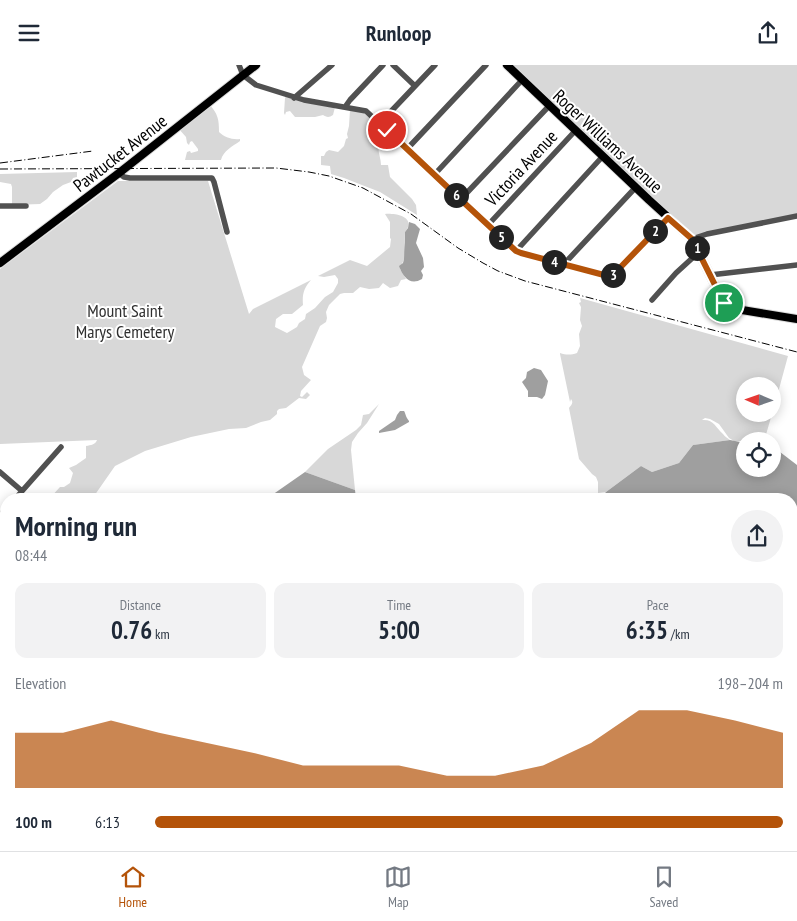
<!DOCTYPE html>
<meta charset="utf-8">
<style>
:root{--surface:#fff;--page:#f2f2f3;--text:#1f2937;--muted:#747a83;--line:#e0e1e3;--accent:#b45309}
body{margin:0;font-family:"PT Sans Narrow",sans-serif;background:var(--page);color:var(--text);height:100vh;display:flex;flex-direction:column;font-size:19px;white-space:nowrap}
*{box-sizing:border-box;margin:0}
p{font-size:16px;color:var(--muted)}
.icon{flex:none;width:28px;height:28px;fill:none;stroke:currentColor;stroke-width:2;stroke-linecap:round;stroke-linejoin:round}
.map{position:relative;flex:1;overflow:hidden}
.sheet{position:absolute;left:0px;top:428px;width:798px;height:359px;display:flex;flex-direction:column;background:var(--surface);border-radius:20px 20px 0 0;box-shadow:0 2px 12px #0003}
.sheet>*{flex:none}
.needle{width:32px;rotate:272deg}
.fabs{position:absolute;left:736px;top:312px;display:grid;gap:10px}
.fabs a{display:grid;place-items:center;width:45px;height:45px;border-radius:50%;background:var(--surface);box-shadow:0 2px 12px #0003;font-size:25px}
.pin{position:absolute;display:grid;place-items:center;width:42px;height:42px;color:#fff;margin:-21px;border:2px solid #fff;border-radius:50%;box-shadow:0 1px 5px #0007}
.km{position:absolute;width:25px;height:25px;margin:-12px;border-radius:50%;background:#222;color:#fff;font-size:14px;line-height:25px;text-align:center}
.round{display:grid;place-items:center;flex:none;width:52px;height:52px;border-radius:26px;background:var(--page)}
.overview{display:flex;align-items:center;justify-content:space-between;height:85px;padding:0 15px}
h1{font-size:28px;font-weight:700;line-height:38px}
.stats{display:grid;grid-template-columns:repeat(3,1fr);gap:8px;height:85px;padding:5px 15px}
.stats div{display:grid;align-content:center;border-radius:12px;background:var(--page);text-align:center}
.stats b{font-size:25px;font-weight:700}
.stats small{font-size:14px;font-weight:400}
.stats p{font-size:14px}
.chart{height:140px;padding:10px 15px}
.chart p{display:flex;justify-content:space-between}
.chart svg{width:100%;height:90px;margin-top:5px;fill:var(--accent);opacity:.7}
ul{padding:0 15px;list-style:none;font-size:16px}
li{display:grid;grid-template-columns:80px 60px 1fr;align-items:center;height:38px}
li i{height:12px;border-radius:6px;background:var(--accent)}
header{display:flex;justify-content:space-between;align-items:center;height:65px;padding:0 15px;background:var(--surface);font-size:22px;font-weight:700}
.menu{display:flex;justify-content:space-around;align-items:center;height:70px;border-top:1px solid var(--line);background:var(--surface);font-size:14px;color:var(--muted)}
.menu a{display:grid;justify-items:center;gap:2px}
.menu .selected{color:var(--accent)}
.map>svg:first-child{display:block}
</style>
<header><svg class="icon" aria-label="menu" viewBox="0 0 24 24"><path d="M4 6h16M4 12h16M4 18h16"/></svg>Runloop<svg class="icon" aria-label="share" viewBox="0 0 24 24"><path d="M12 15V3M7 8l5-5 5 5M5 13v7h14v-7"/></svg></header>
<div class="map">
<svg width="797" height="786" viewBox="0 0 797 786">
<rect width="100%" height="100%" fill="#fff"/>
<path fill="#d8d8d8" d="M510 0H797V152L693 174Z
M286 30 335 42 333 50C329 53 326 52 323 50L315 52H295L290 46 286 47 285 50 284 48 285 33Z
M209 39C218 49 219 54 219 67 224 72 232 75 240 74V76C233 81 223 86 221 95H185L187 87 190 86 191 88 198 86V84L192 76 190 77 189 80 187 78 186 72 178 63Z
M350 45 368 48 391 69 384 76 380 77C376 84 381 92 381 100H388L390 112 412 134 416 140 417 150 380 127 344 113 331 109 330 101 321 100V91H324L326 87 329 85 338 87 344 81 346 74 348 73 347 69 349 61Z
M77 107V112L73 113 71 117 63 120 53 127 47 134 40 139 12 140V122L11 119 0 117V109Z
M118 116H208L249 249 253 244 311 215C304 223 302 229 303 240L292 249H283L276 254 275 262 287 268 297 262 299 258 305 254 306 249 315 243 325 232 333 227 338 218V214L335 210 324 212 318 211 350 195 367 201 390 182 391 174 390 173V157L385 149C396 148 417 152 405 167L404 178 405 187 404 194 400 204 406 214 401 215 398 221 390 223 383 218 379 223 369 224 360 222 353 228H344L340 229 329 240 326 247 327 253 326 257 320 261 302 302 304 310 311 315 301 326 300 331 302 332 307 327 310 330 306 334 299 333 286 343 279 344 277 346V349L270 355 261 357 246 363 229 364 191 372 145 386 115 401 92 434H49L60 422H64L70 418 73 408 69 403 76 400 86 393V381C91 380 95 380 97 375L0 379V204Z
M580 233 788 291 773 346 772 321H745V349H772L765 373 768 374V376H734L729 373 719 359 710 354 705 353 702 355C714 354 715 362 723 369 725 372 728 373 730 375L693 380 679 398 652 407 641 401 606 427 598 428V417L596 412 592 409 579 394 569 343C571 340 574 338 571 334L570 337 560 289V288C566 290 571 290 577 288L580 281 579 269 582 261 580 255 581 242 579 238 581 237Z
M379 339 367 358 358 368 352 377 351 385 355 425 305 407 328 384 356 365 361 360 363 350 369 349Z"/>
<path fill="#9f9f9f" d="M409 157 415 159 420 164 416 178 423 193 424 202 421 206 423 210 422 214C410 221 403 212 399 201L403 198 404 194 405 167 408 163Z
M534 303 541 305 548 316 545 330 542 334 537 332H528V326L522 317 526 313 527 307Z
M400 346H404C406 349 405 351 409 356V357L395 365 379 368V366L395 355 397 350Z
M730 375 745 378V404H772L773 385 780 387 797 400V786H619L617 780H791V434H600L606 427 641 401 652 407 679 398 693 380Z
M305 407 355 425 356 434H268L272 430Z
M6 682V780H601L595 786H0V684Z"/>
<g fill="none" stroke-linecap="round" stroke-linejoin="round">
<defs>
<path id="major" d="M507 0 649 135 692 174 725 240 736 244 797 254
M0 198 119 108 256 0"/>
</defs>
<use href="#major" stroke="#dbdbdb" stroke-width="10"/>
<path stroke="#515151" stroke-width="5.5" d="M239 0 243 10 256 20 304 35 366 46 516 186 521 188 604 210 613 211 668 153
M393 0 415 21
M294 33 332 0
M345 42 350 35 383 0
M380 58 435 0
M407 84 486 0
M119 108 124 112 130 113H212L214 117 227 167
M434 110 522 15
M460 135 549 41
M0 141H26
M488 160 575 66
M692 174 707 169 797 151
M516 186 603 91
M564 199 636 122
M710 210 797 200
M652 235 676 208 699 187
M0 407 22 426
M15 434 61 382
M0 451 6 443
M0 467 6 471"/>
<use href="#major" stroke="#000" stroke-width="8"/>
<path stroke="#000" stroke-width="1" stroke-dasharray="8 2.5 1 2.5" stroke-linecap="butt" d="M0 98 93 86
M0 104 276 103 309 107 329 111 363 123 411 149 458 183 483 198 498 206 525 216 797 287"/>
</g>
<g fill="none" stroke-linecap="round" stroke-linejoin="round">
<defs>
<path id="route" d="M387 65 460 134 516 186 521 188 604 210 610 211 613 210 668 153 692 174 724 238"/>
</defs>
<use href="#route" stroke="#fff" stroke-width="10"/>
<use href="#route" stroke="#b45309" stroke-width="6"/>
</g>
<g text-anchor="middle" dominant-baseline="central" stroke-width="4" stroke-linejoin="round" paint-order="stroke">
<g font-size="18" fill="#000" stroke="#fff">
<text transform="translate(608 76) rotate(43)">Roger Williams Avenue</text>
<text transform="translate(120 88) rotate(-38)">Pawtucket Avenue</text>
<text transform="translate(521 103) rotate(-47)">Victoria Avenue</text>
</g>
<g font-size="18" fill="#2f2f2f" stroke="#fff">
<text x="125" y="245">Mount Saint<tspan x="125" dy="21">Marys Cemetery</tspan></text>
</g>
</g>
</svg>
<div class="fabs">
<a><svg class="needle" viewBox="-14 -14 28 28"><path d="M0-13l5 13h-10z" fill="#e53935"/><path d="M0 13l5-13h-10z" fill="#747a83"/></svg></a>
<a><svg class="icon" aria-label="locate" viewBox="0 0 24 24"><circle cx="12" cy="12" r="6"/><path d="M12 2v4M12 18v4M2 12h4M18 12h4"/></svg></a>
</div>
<div class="pin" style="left:724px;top:238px;background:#1e9e55"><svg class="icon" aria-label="arrive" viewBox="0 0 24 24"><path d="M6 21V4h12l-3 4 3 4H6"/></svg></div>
<div class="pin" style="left:387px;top:65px;background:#d93025"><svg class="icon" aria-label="check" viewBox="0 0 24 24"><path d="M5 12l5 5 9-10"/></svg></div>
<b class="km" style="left:697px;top:183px">1</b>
<b class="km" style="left:655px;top:166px">2</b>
<b class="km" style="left:613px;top:210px">3</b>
<b class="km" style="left:554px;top:197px">4</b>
<b class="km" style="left:501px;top:172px">5</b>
<b class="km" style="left:456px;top:130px">6</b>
<section class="sheet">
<div class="overview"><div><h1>Morning run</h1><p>08:44</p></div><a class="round"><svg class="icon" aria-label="share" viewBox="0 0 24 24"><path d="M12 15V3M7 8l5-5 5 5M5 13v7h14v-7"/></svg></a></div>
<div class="stats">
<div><p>Distance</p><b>0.76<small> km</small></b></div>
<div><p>Time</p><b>5:00</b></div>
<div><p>Pace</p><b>6:35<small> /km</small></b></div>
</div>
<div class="chart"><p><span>Elevation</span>198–204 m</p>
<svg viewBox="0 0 160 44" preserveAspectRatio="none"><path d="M0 44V17L10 17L20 11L30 17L40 22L50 27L60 33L70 33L80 33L90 38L100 38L110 33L120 22L130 6L140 6L150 11L160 17V44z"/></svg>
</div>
<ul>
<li><b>100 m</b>6:13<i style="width:100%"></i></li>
</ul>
</section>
</div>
<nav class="menu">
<a class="selected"><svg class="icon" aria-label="home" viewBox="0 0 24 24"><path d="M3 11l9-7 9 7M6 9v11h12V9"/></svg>Home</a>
<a><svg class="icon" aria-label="map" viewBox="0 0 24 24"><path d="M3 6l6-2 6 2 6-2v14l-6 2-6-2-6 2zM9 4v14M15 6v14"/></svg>Map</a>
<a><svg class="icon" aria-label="saved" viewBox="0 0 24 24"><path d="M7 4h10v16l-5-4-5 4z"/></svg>Saved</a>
</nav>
